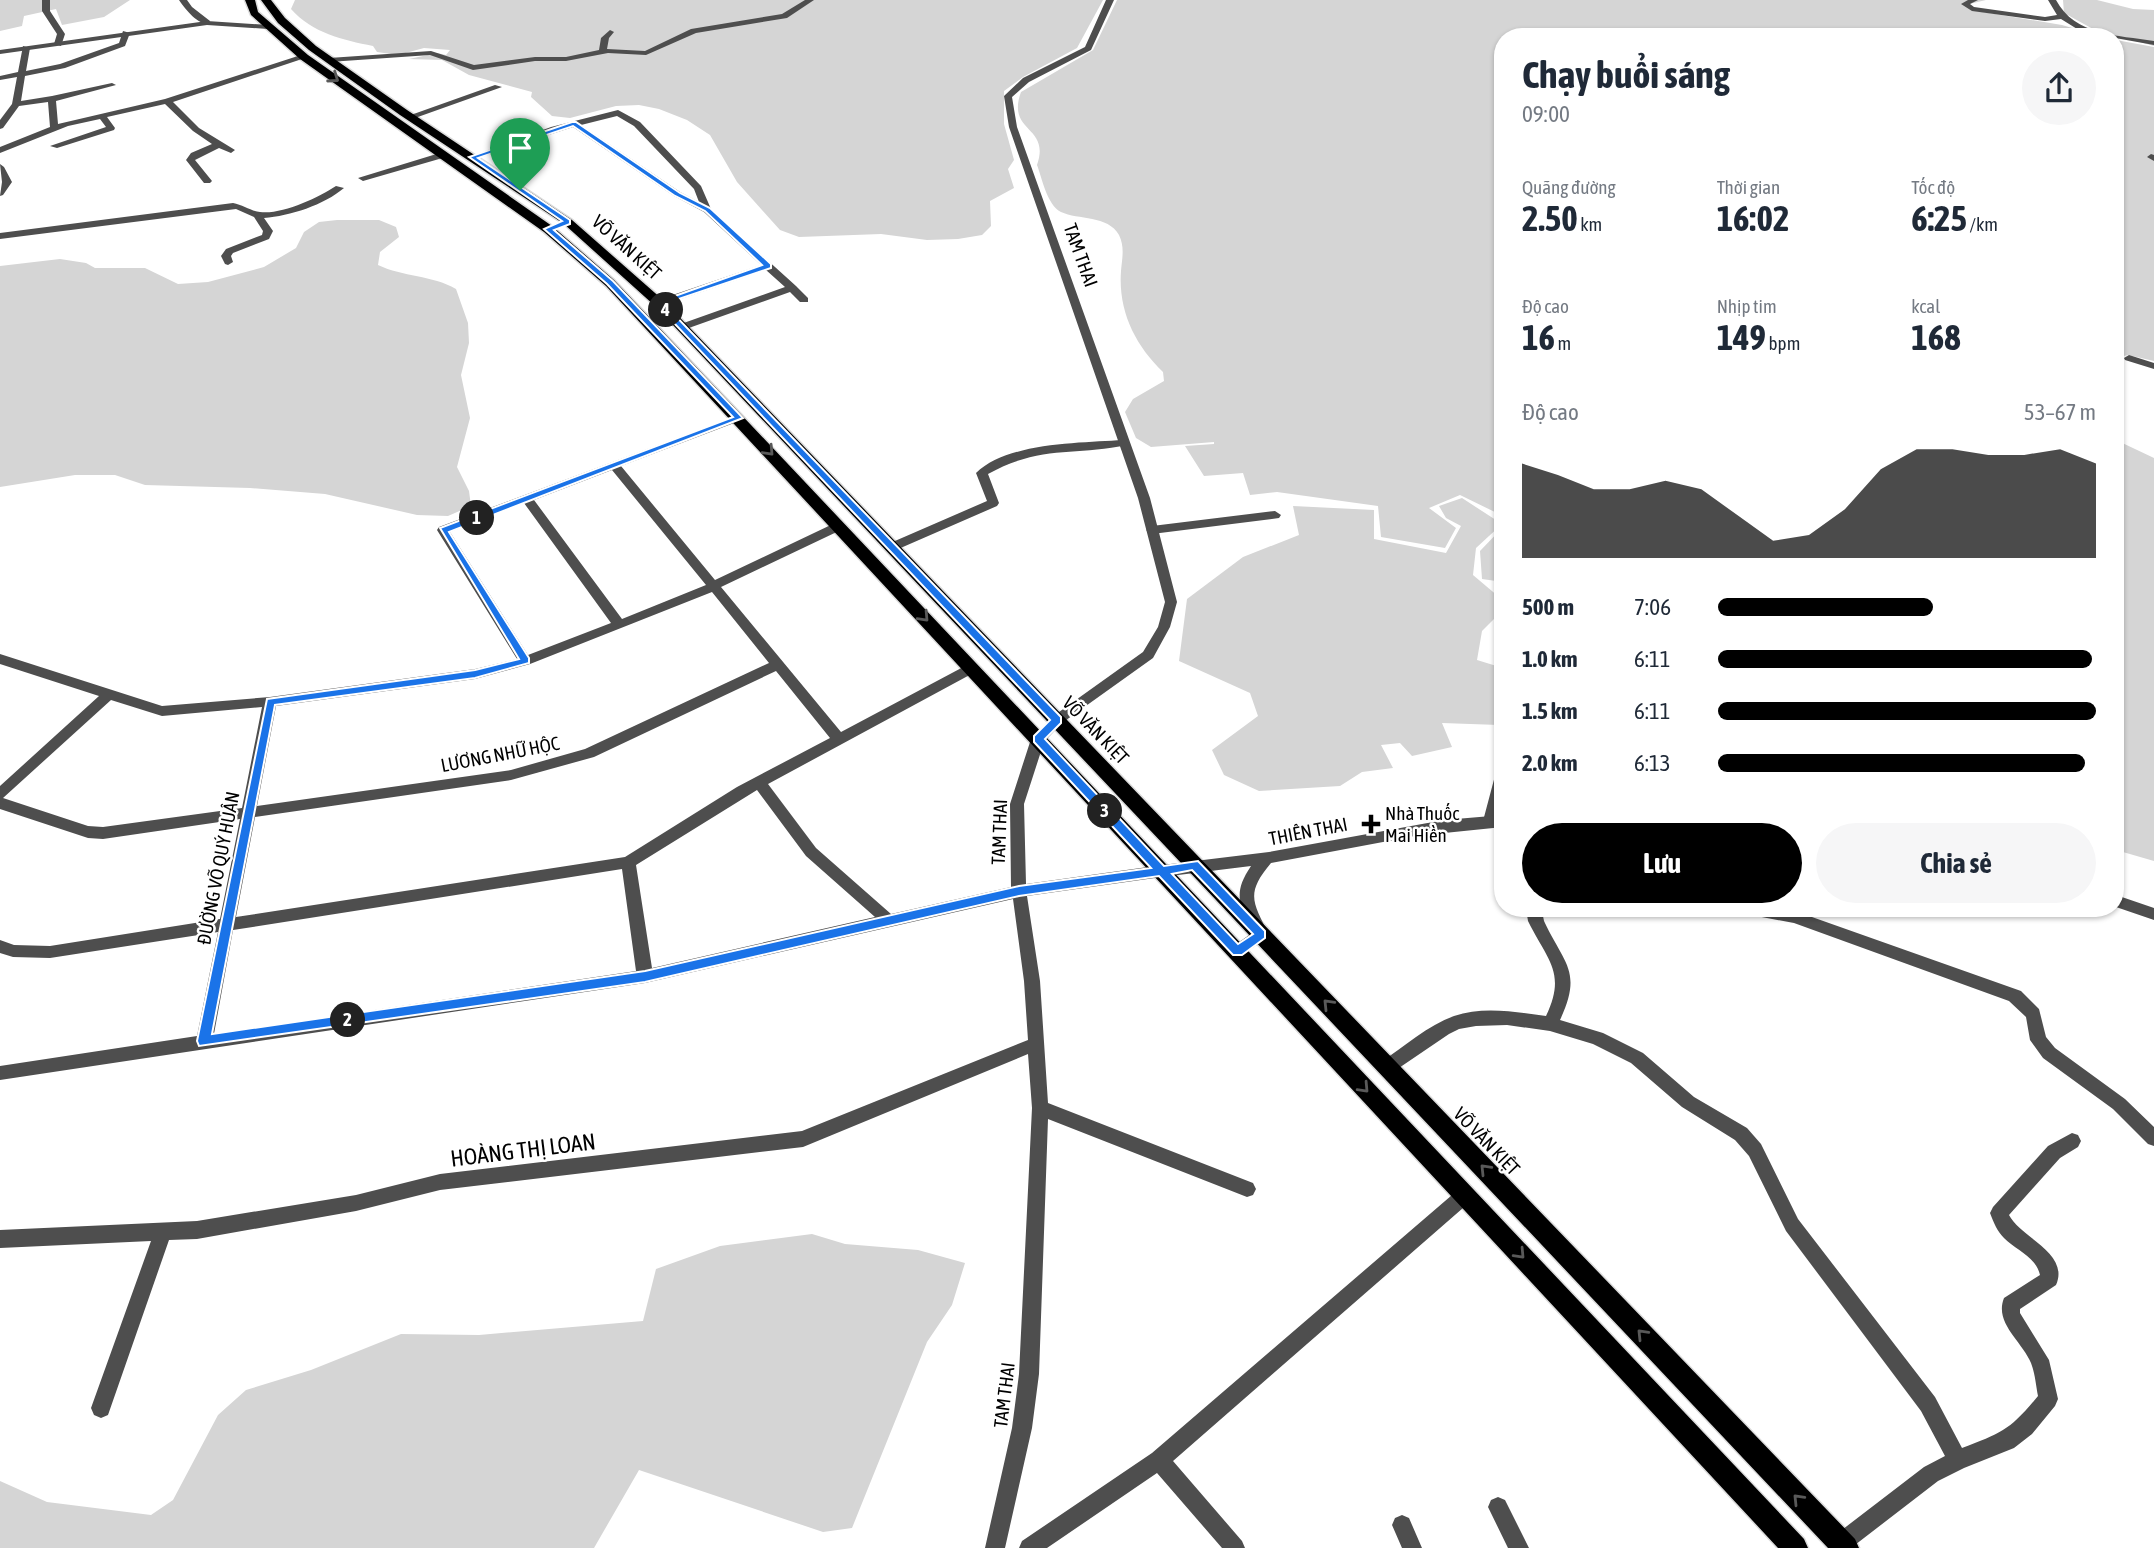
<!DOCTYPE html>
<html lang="vi">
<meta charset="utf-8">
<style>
:root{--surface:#fff;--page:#f6f6f7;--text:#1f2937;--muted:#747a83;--accent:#000}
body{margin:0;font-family:"Asap Condensed",sans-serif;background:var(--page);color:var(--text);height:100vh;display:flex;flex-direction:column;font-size:26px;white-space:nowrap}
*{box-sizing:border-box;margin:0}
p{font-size:23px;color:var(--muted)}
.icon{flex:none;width:38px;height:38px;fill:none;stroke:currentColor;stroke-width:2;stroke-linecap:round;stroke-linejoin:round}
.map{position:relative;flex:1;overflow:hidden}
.side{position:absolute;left:1494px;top:28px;width:630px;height:889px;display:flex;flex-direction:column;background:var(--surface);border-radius:28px;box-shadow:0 2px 5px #0004}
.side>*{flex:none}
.pin{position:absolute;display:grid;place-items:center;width:60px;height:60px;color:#fff;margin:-72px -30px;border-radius:50% 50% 50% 0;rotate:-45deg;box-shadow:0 0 7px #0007}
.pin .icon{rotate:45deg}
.km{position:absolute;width:35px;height:35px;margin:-18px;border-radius:50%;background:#222;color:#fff;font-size:19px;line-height:35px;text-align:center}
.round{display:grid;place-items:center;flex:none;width:74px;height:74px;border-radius:37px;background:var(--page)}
.summary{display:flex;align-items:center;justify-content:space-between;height:119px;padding:0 28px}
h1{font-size:38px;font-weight:700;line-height:52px}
.figures{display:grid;grid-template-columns:repeat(3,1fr);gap:10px;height:119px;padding:7px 28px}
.figures div{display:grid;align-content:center}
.figures b{font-size:35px;font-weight:700}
.figures small{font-size:19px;font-weight:400}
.figures p{font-size:19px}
.chart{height:196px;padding:14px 28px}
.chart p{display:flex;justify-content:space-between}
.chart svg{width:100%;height:126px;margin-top:7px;fill:var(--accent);opacity:.7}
.cta{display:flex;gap:14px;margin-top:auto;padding:14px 28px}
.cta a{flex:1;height:80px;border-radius:42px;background:var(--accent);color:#fff;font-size:28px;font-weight:700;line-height:80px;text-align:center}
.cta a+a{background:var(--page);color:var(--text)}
ul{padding:0 28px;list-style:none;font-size:23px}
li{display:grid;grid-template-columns:112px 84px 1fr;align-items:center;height:52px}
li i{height:18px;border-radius:9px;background:var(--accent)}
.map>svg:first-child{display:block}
</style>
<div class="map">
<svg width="2154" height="1548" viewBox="0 0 2154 1548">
<rect width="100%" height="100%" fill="#fff"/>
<path fill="#d5d5d5" d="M0 0H130L104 17 62 25 56 9 24 16 22 26 0 31Z
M295 0H1103L1077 48 1023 77 1004 91V124L1014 160 1008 169 1014 188 990 201 991 226 982 235 958 239 927 240 881 234 799 237 780 230 737 182 710 135 687 120 659 109 639 105 616 106 570 118 552 116 531 97 532 92 469 75 442 60 409 59 437 53 446 55 450 50 424 48 398 55 377 52 373 46C343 40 312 33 291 9Z
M1117 0H1986L1969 4 1977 11 2062 25 2102 37H1658L1668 30 1655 37H1503V516L1460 495 1429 508 1456 528 1445 548 1381 537 1378 506 1277 492 1250 495 1243 473 1204 476 1185 446 1214 444V442L1151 447 1136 438 1125 412 1133 399 1164 381 1163 372C1135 345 1118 311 1121 271 1122 259 1125 247 1119 235 1108 215 1078 220 1061 212 1047 205 1042 178 1037 165 1051 125 1006 133 1021 92L1093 50Z
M2063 0H2097L2133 9 2154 10V46L2093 29 2064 13Z
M2116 40 2154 47V361L2128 355 2116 358Z
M337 220H379L396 227 399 237 380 252 378 265C403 277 432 275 456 289L468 323 469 343 461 375 470 418 457 467 469 491 471 506 448 516 417 515 325 494 250 488 145 485 115 475H75L0 487V266L60 259 86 263 95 268H145L178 284 208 282 264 267 296 248 304 232 319 222Z
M2116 440 2154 458V861L2116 850Z
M1462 498 1502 524 1476 548 1473 575 1499 597 1503 595V610L1482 631 1477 660 1503 668V715L1499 725 1442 723 1452 747 1412 756 1400 743 1381 745 1393 768 1362 772 1340 786 1259 791 1224 775 1212 750 1258 716 1250 693 1179 661 1187 599 1243 557 1299 535 1293 506 1374 510V539L1446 553 1461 526 1446 518 1439 506Z
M1503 527V582L1482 579 1480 551Z
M812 1234 845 1244 918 1250 965 1263 952 1305 927 1342 852 1528 823 1532 639 1470 594 1548H0V1481L47 1502 151 1515 173 1500 218 1415 246 1390 311 1370 401 1334 479 1335 643 1321 656 1269 720 1246Z"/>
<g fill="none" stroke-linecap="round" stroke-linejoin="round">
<defs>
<path id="primary" d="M245 0H255L258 12 308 55 552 226 614 280 1804 1539 1808 1548H1778L606 286 544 232 300 59 251 15Z
M261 0H271L285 18 316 46 407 110 572 220 663 300 1855 1539 1859 1548H1828L655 306 564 224 400 115 309 50 278 23Z"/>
</defs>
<use href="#primary" stroke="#dbdbdb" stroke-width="3"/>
<path fill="#4e4e4e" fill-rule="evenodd" d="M42 0H50V11L65 34 61 46 54 44 57 34 42 11Z
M179 0H187L192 7 210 21V25C197 24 186 10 179 0Z
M805 0H814L787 18 696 33 646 55 608 53 566 61H535L473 70 430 55 329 62 325 60 329 58 431 51 474 65 535 57H566L599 50 601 38 610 30 614 32 609 38 607 49 645 51 691 29 782 14Z
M1968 0H1978L1970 4 1974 7 2045 17 2057 15 2048 0H2056C2075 36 2118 35 2154 41V45L2082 32 2061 19 2045 21 1972 11 1961 4Z
M123 31 130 33 125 46 65 68 25 76 21 101 52 96 112 83 116 85 56 101 58 124 165 99 301 55 308 57 173 102 199 128 235 150 231 153 219 148 195 160 212 181 210 183H204L186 160 191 153 212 144 193 131 165 104 107 117 115 128 114 130 57 148 50 146 106 127 100 119 68 126 0 153V147L50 127 48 102 19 106 3 128 0 129V120L12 104 17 77 0 80V76L18 72 23 46 30 48 26 71 60 64 119 43Z
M495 85 502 87 415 118 408 116Z
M618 110 640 122 701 186 711 209 796 286 808 298V302H800L790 292 686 329H678V325L785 287 766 270 663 305H655V301L761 265 704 212 674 196 573 127 476 159 469 157 551 127ZM617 116 634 126 694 189 699 202 680 192 581 125Z
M443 152 447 155 446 157 363 181 358 178Z
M2151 154 2154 155V161L2147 157Z
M0 164 4 167 12 182 3 195 0 196 2 182Z
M336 186 344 188C324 205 290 216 264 218L273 231 269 239 233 253 231 256 233 262 228 265 225 264 221 256 226 249 262 235 263 231 254 217 236 209 0 239V233L233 203C243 205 251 211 260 212 281 215 318 198 336 186Z
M2129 355 2154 363V369L2125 360 2124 358Z
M738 415 742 416V420L621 466 715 580 835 523H843V529L721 587 841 732 967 665H977L979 668 977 671 768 784 816 848 891 914 1011 887 1010 804 1031 739 1033 735H1043L1045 739 1024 804 1026 884 1162 865 1167 867 1169 871 1167 875 1162 877 1027 896 1040 981 1048 1103 1253 1183 1256 1189 1253 1195 1247 1197 1048 1119 1039 1374 1032 1428 1005 1548H985L1012 1428 1019 1374 1032 1108 1028 1054 803 1147 440 1190 356 1211 197 1239 169 1240 108 1415 101 1418 94 1415 91 1408 151 1241 0 1248V1230L197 1221 356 1195 440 1174 802 1131 1028 1040 1024 981 1013 899 645 983 0 1080V1066L197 1036 218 932 50 958 13 957 0 953V940L14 945 50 946 220 919 240 819 103 839 88 838 0 809V786L99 696 0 664V654L162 706 270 697 475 669 517 659 437 530 439 527ZM612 470 706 585 622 619 534 500ZM524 503 611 623 528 655 450 532ZM712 592 769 663 585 749 511 770 257 806 276 706 475 679 530 664ZM776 671 830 738 737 787 625 857 236 917 255 817 511 780 594 757ZM111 700 162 716 262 707 242 808 103 827 88 826 3 798ZM757 790 806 856 875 917 652 968 636 865ZM622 869 636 971 214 1034 233 930Z
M1123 440 1127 441V445C1074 456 1040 445 988 474L999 503 997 506 896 550 892 551 886 547 888 544 987 501 976 473C1008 442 1081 443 1123 440Z
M1275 511 1281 515 1279 518 1152 534 1146 530 1152 526Z
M1503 767C1504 786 1504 806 1495 825H1485L1483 821 1496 772Z
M1532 908H1548L1543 916 1544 921C1564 964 1583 971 1560 1020L1603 1033 1643 1053 1694 1097 1747 1128 1761 1144 1798 1219 1935 1397 1962 1448C2002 1433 2010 1430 2038 1396 2036 1386 2035 1373 2031 1363 2022 1341 1994 1323 2004 1298L2040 1275C2036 1257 2016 1250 2004 1238 1997 1231 1994 1223 1990 1213L1993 1207 2048 1146 2072 1133 2078 1135 2081 1141 2078 1147 2060 1158 2009 1215C2021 1238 2070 1253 2056 1285L2020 1309V1313L2049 1360 2058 1399 2055 1406 2032 1434 2014 1448 1964 1468 1938 1481 1851 1548H1833L1831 1543 1834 1536 1924 1467 1945 1456 1921 1411 1786 1231 1749 1156 1735 1140 1682 1107 1631 1063 1593 1044 1550 1031 1507 1025 1476 1026 1459 1029 1449 1034 1393 1072 1387 1074 1381 1072 1379 1067 1381 1062C1404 1047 1428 1025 1454 1016 1483 1006 1516 1012 1546 1016 1567 972 1547 960 1528 921L1527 915Z
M1739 908H1781L1795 911 2021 991 2039 1009 2046 1037 2055 1048 2125 1099 2154 1127V1146L2148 1144 2113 1109 2043 1058 2030 1040 2026 1017 2009 1001 1794 923 1746 914 1741 912Z
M1465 1187 1471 1189 1474 1195 1471 1201 1173 1461 1242 1541 1245 1548H1222L1157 1473 1047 1548H1019L1022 1541 1152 1453 1459 1189Z
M1498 1497 1505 1500 1529 1548H1508L1488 1507 1491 1500Z
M1402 1515 1409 1518 1422 1548H1402L1392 1525 1395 1518Z"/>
<path fill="#4e4e4e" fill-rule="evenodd" d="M1106 0H1114L1091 50 1029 82 1012 97 1017 127 1150 498 1177 602 1170 627 1153 658 1062 723 1043 743 1038 744 1031 739 1052 717 1143 652 1158 627 1165 602 1138 498 1009 127 1004 96 1023 78 1085 47Z
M207 21 268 25 272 27 268 29 207 25 0 54V50Z
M1503 815V827L1415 836 1271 863C1245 894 1253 902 1269 935L1266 939 1237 958 1232 957 1229 952 1232 947 1252 933C1240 905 1232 894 1251 866L1162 877 1157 875 1155 871 1157 867 1162 865 1269 852 1444 820Z
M2116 895 2154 908V920L2116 907Z"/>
<use href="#primary" fill="#000" fill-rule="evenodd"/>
</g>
<defs><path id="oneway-chevron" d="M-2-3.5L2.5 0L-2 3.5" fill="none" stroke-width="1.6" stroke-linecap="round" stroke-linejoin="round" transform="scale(1.75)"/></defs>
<g stroke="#595959">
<use href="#oneway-chevron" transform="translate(334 78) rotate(35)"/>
<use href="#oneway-chevron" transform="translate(769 451) rotate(47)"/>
<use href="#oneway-chevron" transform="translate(924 617) rotate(47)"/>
<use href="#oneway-chevron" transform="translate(1328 1004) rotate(-134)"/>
<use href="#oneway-chevron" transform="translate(1364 1088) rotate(47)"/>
<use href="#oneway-chevron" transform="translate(1485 1169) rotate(-134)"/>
<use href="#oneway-chevron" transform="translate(1520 1254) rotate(47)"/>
<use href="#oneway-chevron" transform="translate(1642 1334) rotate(-134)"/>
<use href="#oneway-chevron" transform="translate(1798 1499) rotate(-134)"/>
</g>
<path fill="#1a73e8" stroke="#fff" stroke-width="2" fill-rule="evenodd" d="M572 122H576L680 193 710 208 771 264V268L664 304 1061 717V723L1045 739 1164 866 1198 861 1265 931V938L1242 955H1233L1159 876 1019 896 645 982 199 1046 197 1041 267 699 475 670 519 659 440 528 733 417 607 284 544 229 562 221 469 157ZM573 126 675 196 705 211 762 265 655 303 1050 720 1034 736V742L1151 868 1019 886 645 971 212 1034 275 705 475 678 529 663V658L449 532 743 418 613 281 554 230 570 224V220L478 158ZM1192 870 1253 934 1238 944 1172 874Z"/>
<path fill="#000" stroke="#fff" stroke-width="2.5" d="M1367.5 813.5h7v7h7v7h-7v7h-7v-7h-7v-7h7z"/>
<g text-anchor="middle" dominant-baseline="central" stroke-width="5" stroke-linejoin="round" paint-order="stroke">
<g font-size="19" fill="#000" stroke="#fff">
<text transform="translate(627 247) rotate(42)">VÕ VĂN KIỆT</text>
<text transform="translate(1081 255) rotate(70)">TAM THAI</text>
<text transform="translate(1096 730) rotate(46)">VÕ VĂN KIỆT</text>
<text transform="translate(500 754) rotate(-11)">LƯƠNG NHỮ HỘC</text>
<text transform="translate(1308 831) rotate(-11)">THIÊN THAI</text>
<text transform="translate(999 832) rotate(-88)">TAM THAI</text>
<text transform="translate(218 868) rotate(-79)">ĐƯỜNG VÕ QUÝ HUÂN</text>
<text transform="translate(1487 1141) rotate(46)">VÕ VĂN KIỆT</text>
<text transform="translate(1004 1395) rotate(-83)">TAM THAI</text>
</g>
<g font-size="19" fill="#000" stroke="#fff" text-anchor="start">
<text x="1385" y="813">Nhà Thuốc<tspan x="1385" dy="22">Mai Hiền</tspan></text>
</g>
<g font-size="23" fill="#000" stroke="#fff">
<text transform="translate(523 1150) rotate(-7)">HOÀNG THỊ LOAN</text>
</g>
</g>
</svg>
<div class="pin" style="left:520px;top:190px;background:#1e9e55"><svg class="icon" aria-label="arrive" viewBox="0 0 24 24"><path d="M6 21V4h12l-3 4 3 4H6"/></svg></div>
<b class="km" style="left:477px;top:518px">1</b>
<b class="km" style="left:348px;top:1020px">2</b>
<b class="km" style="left:1105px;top:811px">3</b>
<b class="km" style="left:666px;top:310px">4</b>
<section class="side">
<div class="summary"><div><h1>Chạy buổi sáng</h1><p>09:00</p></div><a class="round"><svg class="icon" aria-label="share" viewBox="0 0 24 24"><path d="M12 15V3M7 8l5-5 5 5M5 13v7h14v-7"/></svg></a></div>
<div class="figures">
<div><p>Quãng đường</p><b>2.50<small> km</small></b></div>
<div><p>Thời gian</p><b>16:02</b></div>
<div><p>Tốc độ</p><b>6:25<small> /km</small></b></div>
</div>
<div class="figures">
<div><p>Độ cao</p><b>16<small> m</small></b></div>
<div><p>Nhịp tim</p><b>149<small> bpm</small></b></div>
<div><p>kcal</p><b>168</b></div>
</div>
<div class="chart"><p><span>Độ cao</span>53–67 m</p>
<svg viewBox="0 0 160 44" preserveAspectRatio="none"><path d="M0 44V11L10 15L20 20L30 20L40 17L50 20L60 29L70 38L80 36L90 27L100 13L110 6L120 6L130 8L140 8L150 6L160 11V44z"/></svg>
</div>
<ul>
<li><b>500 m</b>7:06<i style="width:57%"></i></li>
<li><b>1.0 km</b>6:11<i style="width:99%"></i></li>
<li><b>1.5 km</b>6:11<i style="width:100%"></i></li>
<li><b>2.0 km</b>6:13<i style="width:97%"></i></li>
</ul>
<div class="cta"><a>Lưu</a><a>Chia sẻ</a></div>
</section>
</div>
